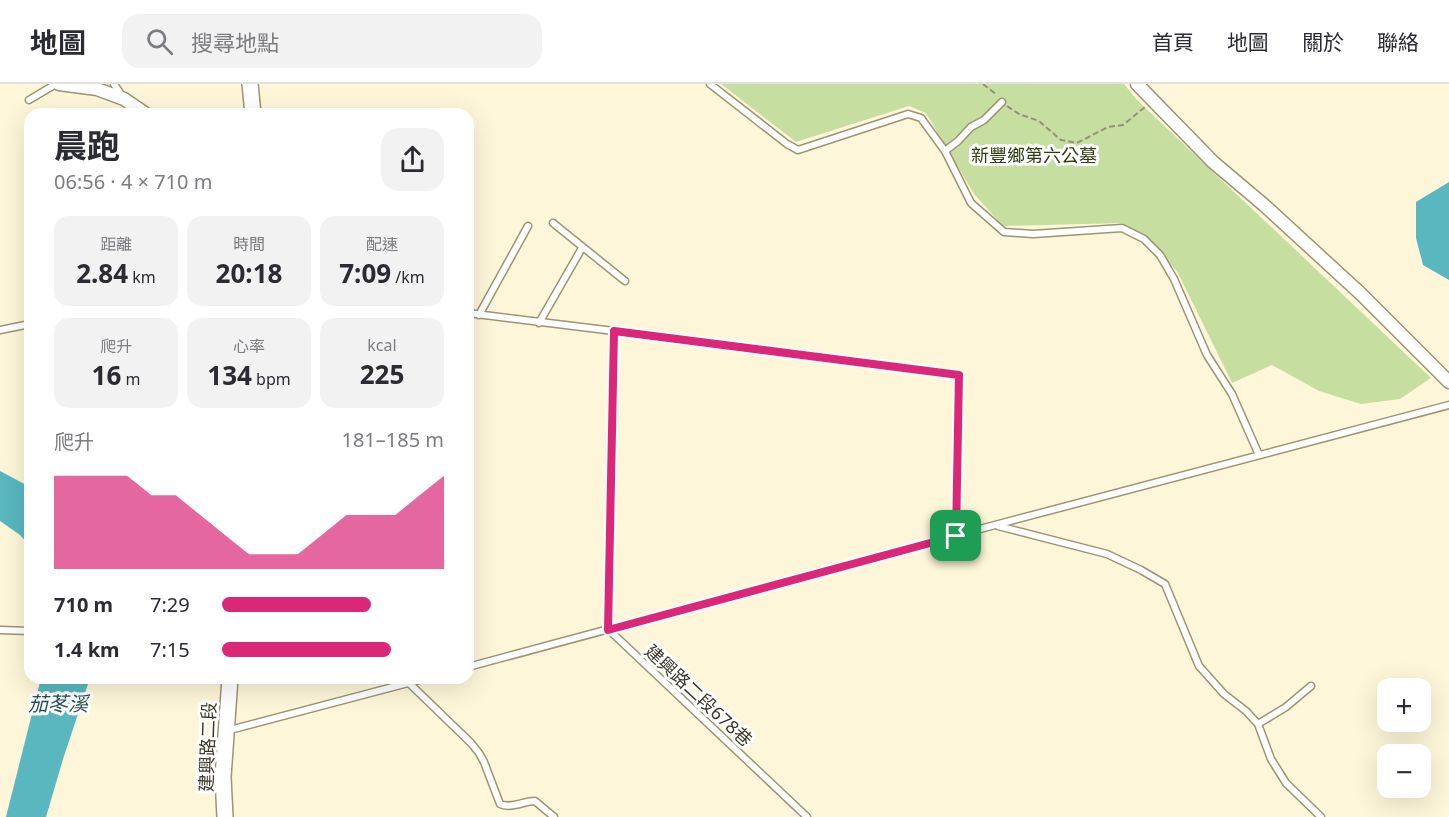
<!DOCTYPE html>
<html lang="zh-TW">
<meta charset="utf-8">
<style>
:root{--surface:#fff;--page:#f2f2f3;--text:#2b2b33;--muted:#7c7c81;--line:#e1e1e2;--accent:#db2777}
body{margin:0;font-family:"Noto Sans","Noto Sans TC",sans-serif;background:var(--page);color:var(--text);height:100vh;display:flex;flex-direction:column;font-size:22px;white-space:nowrap}
*{box-sizing:border-box;margin:0}
p{font-size:20px;color:var(--muted)}
.icon{flex:none;width:33px;height:33px;fill:none;stroke:currentColor;stroke-width:2;stroke-linecap:round;stroke-linejoin:round}
.map{position:relative;flex:1;overflow:hidden}
.drawer{position:absolute;left:24px;top:24px;width:450px;height:576px;display:flex;flex-direction:column;background:var(--surface);border-radius:18px;box-shadow:0 6px 24px #0002}
.drawer>*{flex:none}
.fabs{position:absolute;left:1377px;top:594px;display:grid;gap:12px}
.fabs a{display:grid;place-items:center;width:54px;height:54px;border-radius:12px;background:var(--surface);box-shadow:0 6px 24px #0002;font-size:30px}
.pin{position:absolute;display:grid;place-items:center;width:51px;height:51px;color:#fff;margin:-26px;border-radius:12px;box-shadow:0 3px 9px #0006}
.round{display:grid;place-items:center;flex:none;width:63px;height:63px;border-radius:18px;background:var(--page)}
.headline{display:flex;align-items:center;justify-content:space-between;height:102px;padding:0 30px}
h1{font-size:33px;font-weight:700;line-height:45px}
.metrics{display:grid;grid-template-columns:repeat(3,1fr);gap:9px;height:102px;padding:6px 30px}
.metrics div{display:grid;align-content:center;border-radius:15px;background:var(--page);text-align:center}
.metrics b{font-size:26px;font-weight:700}
.metrics small{font-size:16px;font-weight:400}
.metrics p{font-size:16px}
.chart{height:168px;padding:12px 30px}
.chart p{display:flex;justify-content:space-between}
.chart svg{width:100%;height:108px;margin-top:6px;fill:var(--accent);opacity:.7}
ul{padding:0 30px;list-style:none;font-size:20px}
li{display:grid;grid-template-columns:96px 72px 1fr;align-items:center;height:45px}
li i{height:15px;border-radius:8px;background:var(--accent)}
header{display:flex;align-items:center;gap:36px;box-sizing:border-box;height:84px;padding:0 30px;background:var(--surface);border-bottom:2px solid var(--line)}
header strong{font-size:28px}
nav{display:flex;gap:33px;margin-inline-start:auto;font-size:21px}
.search{width:420px;height:54px;background:var(--page);display:flex;align-items:center;gap:15px;box-sizing:border-box;padding:0 21px;border-radius:18px;color:var(--muted);font-size:22px}
.map>svg:first-child{display:block}
</style>
<header>
<strong>地圖</strong>
<div class="search"><svg class="icon" aria-label="search" viewBox="0 0 24 24"><circle cx="10" cy="10" r="6"/><path d="M15 15l6 6"/></svg>搜尋地點</div>
<nav><a>首頁</a><a>地圖</a><a>關於</a><a>聯絡</a></nav>
</header>
<div class="map">
<svg width="1449" height="733" viewBox="0 0 1449 733">
<rect width="100%" height="100%" fill="#fef6d9"/>
<path fill="#c6dea0" d="M721 0H1124L1137 16 1431 294 1400 315 1361 320 1319 307 1272 281 1232 299 1178 189 1151 156 1122 139 1003 142 974 110 926 29 909 22 796 58Z"/>
<path fill="#58b7bf" d="M1449 98V196L1423 181 1416 154V118Z
M0 387 30 403V462L20 451 0 437Z
M41 594H90L63 675 46 733H6Z"/>
<g fill="none" stroke-linecap="round" stroke-linejoin="round">
<defs>
<path id="service" d="M114 0 122 12
M710 0 787 60 798 66 908 30 921 34 945 67 971 119 1004 148 1033 150 1122 144 1144 155 1160 171 1174 195 1207 271 1232 310 1259 371
M29 16 56 0
M945 67 958 57 971 43 984 36 1002 18
M553 139 625 197
M468 229 614 247 608 545 807 733
M479 231 528 142
M539 239 582 164
M0 246 30 240
M614 247 959 291 956 452
M998 442 1107 470 1141 486 1165 500 1199 582 1224 610 1246 627 1258 640 1271 675 1286 699 1321 733
M0 546 30 547
M468 583 995 441 1449 321
M409 599 471 659 479 669 484 678 500 720C511 725 524 717 535 717L554 733
M1258 640 1286 623 1311 602
M226 647 427 594"/>
<path id="minor" d="M59 0 97 5 124 15 146 30
M1137 0 1213 78 1264 121 1361 210 1449 298"/>
<path id="tertiary" d="M250 0 253 30
M225 733 223 693 230 594"/>
</defs>
<use href="#service" stroke="#9e9473" stroke-width="9"/>
<use href="#minor" stroke="#9e9473" stroke-width="15"/>
<use href="#tertiary" stroke="#9e9473" stroke-width="18"/>
<path stroke="#958f7a" stroke-width="2" stroke-dasharray="6 3" stroke-linecap="butt" d="M983 0 997 11
M1007 22 1019 30 1039 37 1061 56 1077 59 1108 43 1123 41 1145 23"/>
<use href="#service" stroke="#fff" stroke-width="6"/>
<use href="#minor" stroke="#fff" stroke-width="12"/>
<use href="#tertiary" stroke="#fff" stroke-width="15"/>
</g>
<g fill="none" stroke-linecap="round" stroke-linejoin="round">
<defs>
<path id="route" d="M614 247 959 291 956 452 608 546Z"/>
</defs>
<use href="#route" stroke="#fff" stroke-width="12"/>
<use href="#route" stroke="#db2777" stroke-width="8"/>
</g>
<g text-anchor="middle" dominant-baseline="central" stroke-width="6" stroke-linejoin="round" paint-order="stroke">
<g font-size="18" fill="#2e3e0f" stroke="#fff">
<text x="1034" y="71">新豐鄉第六公墓</text>
</g>
<g font-size="18" fill="#3c372a" stroke="#fff">
<text transform="translate(699 611) rotate(43)">建興路二段678巷</text>
<text transform="translate(207 663) rotate(-88)">建興路二段</text>
</g>
<g font-size="20" font-style="italic" fill="#255054" stroke="#fff">
<text x="58" y="619">茄苳溪</text>
</g>
</g>
</svg>
<div class="fabs">
<a>+</a>
<a>−</a>
</div>
<div class="pin" style="left:956px;top:452px;background:#1e9e55"><svg class="icon" aria-label="arrive" viewBox="0 0 24 24"><path d="M6 21V4h12l-3 4 3 4H6"/></svg></div>
<section class="drawer">
<div class="headline"><div><h1>晨跑</h1><p>06:56 · 4 × 710 m</p></div><a class="round"><svg class="icon" aria-label="share" viewBox="0 0 24 24"><path d="M12 15V3M7 8l5-5 5 5M5 13v7h14v-7"/></svg></a></div>
<div class="metrics">
<div><p>距離</p><b>2.84<small> km</small></b></div>
<div><p>時間</p><b>20:18</b></div>
<div><p>配速</p><b>7:09<small> /km</small></b></div>
</div>
<div class="metrics">
<div><p>爬升</p><b>16<small> m</small></b></div>
<div><p>心率</p><b>134<small> bpm</small></b></div>
<div><p>kcal</p><b>225</b></div>
</div>
<div class="chart"><p><span>爬升</span>181–185 m</p>
<svg viewBox="0 0 160 44" preserveAspectRatio="none"><path d="M0 44V6L10 6L20 6L30 6L40 14L50 14L60 22L70 30L80 38L90 38L100 38L110 30L120 22L130 22L140 22L150 14L160 6V44z"/></svg>
</div>
<ul>
<li><b>710 m</b>7:29<i style="width:67%"></i></li>
<li><b>1.4 km</b>7:15<i style="width:76%"></i></li>
</ul>
</section>
</div>
